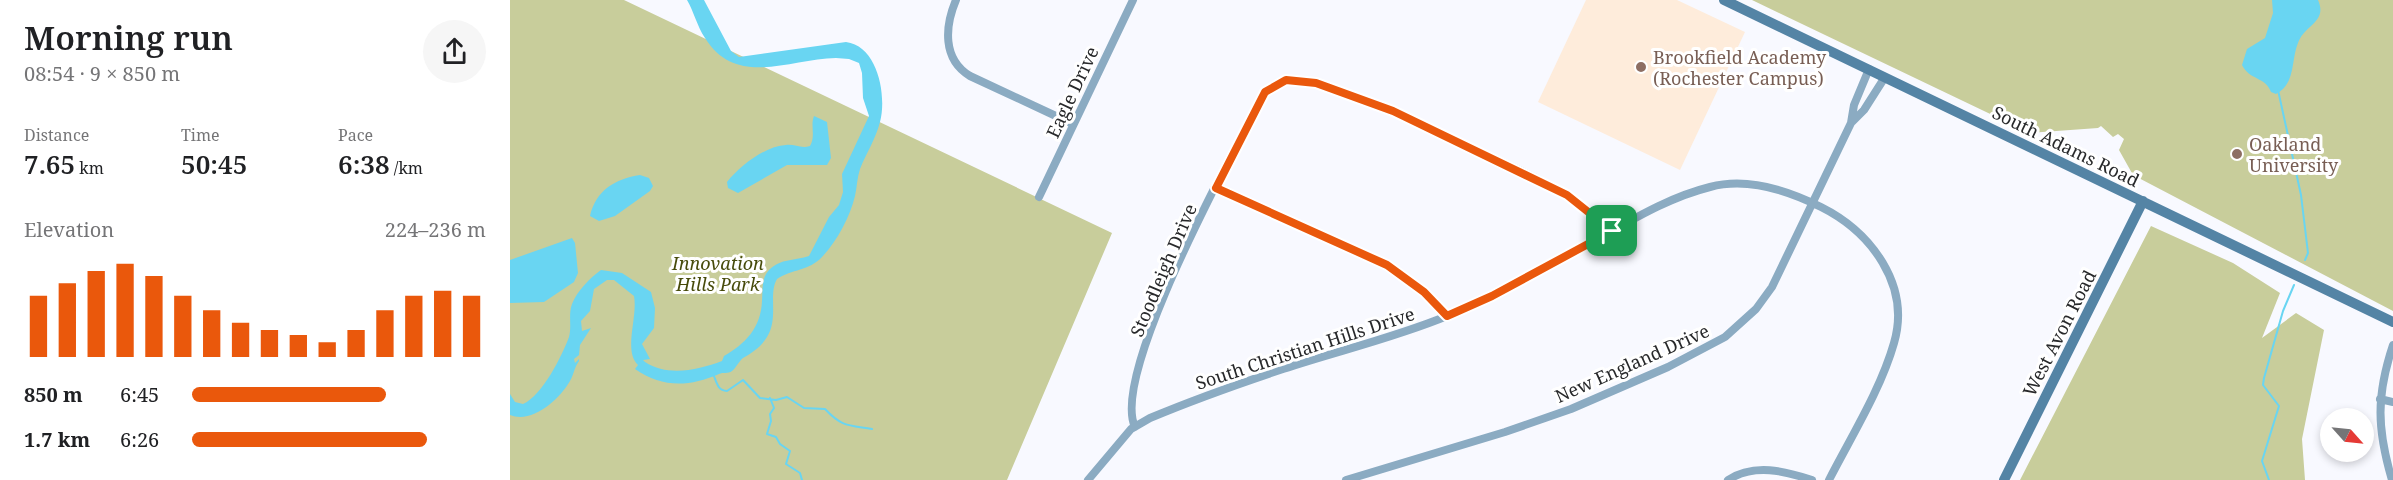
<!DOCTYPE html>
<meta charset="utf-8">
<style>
:root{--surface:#fff;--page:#f6f6f6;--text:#202124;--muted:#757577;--accent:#ea580c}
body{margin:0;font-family:"Noto Serif",serif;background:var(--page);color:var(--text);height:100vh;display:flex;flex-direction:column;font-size:22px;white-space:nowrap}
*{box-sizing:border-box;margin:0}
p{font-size:20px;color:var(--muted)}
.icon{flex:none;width:33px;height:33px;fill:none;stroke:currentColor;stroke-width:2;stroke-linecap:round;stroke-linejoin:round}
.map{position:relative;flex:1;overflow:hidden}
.details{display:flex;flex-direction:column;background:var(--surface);width:510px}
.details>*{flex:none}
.needle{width:39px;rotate:117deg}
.tools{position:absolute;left:1810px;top:408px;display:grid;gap:12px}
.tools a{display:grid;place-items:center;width:54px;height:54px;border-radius:50%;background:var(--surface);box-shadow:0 3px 9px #0003;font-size:30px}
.pin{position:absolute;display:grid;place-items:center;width:51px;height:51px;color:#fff;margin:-26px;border-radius:12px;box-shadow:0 3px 9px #0006}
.round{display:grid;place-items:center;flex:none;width:63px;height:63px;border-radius:32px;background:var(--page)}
.summary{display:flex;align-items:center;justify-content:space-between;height:102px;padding:0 24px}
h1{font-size:33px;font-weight:600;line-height:45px}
.metrics{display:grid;grid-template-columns:repeat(3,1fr);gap:9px;height:102px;padding:6px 24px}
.metrics div{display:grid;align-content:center}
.metrics b{font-size:26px;font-weight:600}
.metrics small{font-size:16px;font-weight:400}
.metrics p{font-size:16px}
.chart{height:168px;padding:12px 24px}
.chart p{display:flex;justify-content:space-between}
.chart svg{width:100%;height:108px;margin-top:6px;stroke:var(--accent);stroke-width:6}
ul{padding:0 24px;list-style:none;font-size:20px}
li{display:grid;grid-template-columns:96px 72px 1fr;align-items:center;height:45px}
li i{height:15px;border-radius:8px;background:var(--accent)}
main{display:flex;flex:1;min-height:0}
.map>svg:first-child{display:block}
</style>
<main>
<section class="details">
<div class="summary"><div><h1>Morning run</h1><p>08:54 · 9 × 850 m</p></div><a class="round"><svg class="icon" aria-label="share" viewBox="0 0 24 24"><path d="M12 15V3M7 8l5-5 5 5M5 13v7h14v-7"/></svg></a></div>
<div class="metrics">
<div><p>Distance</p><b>7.65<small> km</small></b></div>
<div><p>Time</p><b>50:45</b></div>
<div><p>Pace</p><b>6:38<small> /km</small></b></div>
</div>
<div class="chart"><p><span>Elevation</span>224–236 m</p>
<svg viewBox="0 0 160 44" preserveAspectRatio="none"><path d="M5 44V19M15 44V14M25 44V9M35 44V6M45 44V11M55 44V19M65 44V25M75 44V30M85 44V33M95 44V35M105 44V38M115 44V33M125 44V25M135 44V19M145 44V17M155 44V19"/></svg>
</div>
<ul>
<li><b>850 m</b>6:45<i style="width:66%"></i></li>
<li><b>1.7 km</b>6:26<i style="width:80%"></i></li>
</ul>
</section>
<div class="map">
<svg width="1883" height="480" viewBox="0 0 1883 480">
<rect width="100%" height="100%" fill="#f8f9ff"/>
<path fill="#feecdb" d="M1076 0H1167L1235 32 1170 170 1028 102Z"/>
<path fill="#c8cd9b" d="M0 0H114L602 233 497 480H0Z
M1242 0H1883V311L1623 175 1609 150 1614 139 1608 134 1603 137 1591 126 1588 128 1520 133Z
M1641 226 1723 263 1770 293 1752 338 1786 313 1814 330 1792 439 1795 480H1510Z"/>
<path fill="#69d5f2" d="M177 0H194L221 51 229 57 336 42C368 46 377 96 370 122 366 138 356 154 350 169 347 178 347 187 345 196 340 217 327 241 312 257 299 271 282 269 267 279 258 294 269 318 257 337 251 347 243 352 233 358 229 361 226 368 222 371 218 374 213 372 209 374 179 387 152 388 125 369L128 365C113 351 128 317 124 296L104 280H97L84 289 80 311 71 321 72 331 81 328 70 345 69 355 64 359 65 363 69 359V361C63 370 65 372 60 381 49 400 22 424 0 415V394L5 402 13 404C32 396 52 356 59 337 62 326 58 315 62 304 67 291 80 278 91 270L112 273 141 292 145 308 144 328 132 344 140 359 133 360 135 362C158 377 188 370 212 361L214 356C235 344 251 328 252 301 253 291 251 278 259 270 271 258 285 261 299 256L319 217 329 205 333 192 332 174 359 116 353 98 352 73 349 63 339 59 326 58C279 59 226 88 195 38 187 26 184 12 177 0Z
M1762 0H1808C1818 22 1794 25 1788 43 1781 59 1786 84 1766 94L1761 92C1756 77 1739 80 1732 65L1737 49 1755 38 1763 13Z
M304 116 317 122 321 158 317 165H277L228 193 218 188 217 182C230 166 255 146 276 145 285 144 291 149 300 146 306 135 300 126 304 116Z
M130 175 139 178 143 186 140 191 105 216 89 221 80 216C86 190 105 179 130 175Z
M62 238 65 243 68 273 64 282 34 302 0 303V260Z"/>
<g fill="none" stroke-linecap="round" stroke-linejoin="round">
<path stroke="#69d5f2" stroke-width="2" d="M1768 90 1791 195 1798 253 1795 260
M204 376C207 384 208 390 217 391L233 380 250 398 266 400 277 397 294 408 315 409C332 427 338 425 362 429
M260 398 264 408 260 414 261 421 257 434 266 437 270 444 280 451 276 464 290 473 292 480
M1759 480 1752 461 1769 406 1753 385 1754 378 1773 311 1784 285"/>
<path stroke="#8babc2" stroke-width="8" d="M446 0C435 26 432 59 460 76L563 124
M1342 122 1354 110 1375 77
M706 188 877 265 914 292 937 316
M529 197 623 0
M1870 399 1883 402
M625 427C601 376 714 170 741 117L755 92 776 80 805 83 837 93 883 111 1024 177 1057 195 1102 231
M578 480 621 429 640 418C683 400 728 384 773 369 827 351 884 338 937 316 993 292 1046 261 1100 232 1132 214 1164 196 1200 187 1237 177 1277 190 1311 207 1361 232 1401 285 1384 343 1371 389 1341 437 1319 480
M836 480 995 432 1061 409 1158 367 1215 337 1246 309 1262 287 1341 123 1344 105 1359 69
M1218 480C1244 463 1275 471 1302 480
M1882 480C1867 429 1866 396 1883 345"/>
<path stroke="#5484a5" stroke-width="10" d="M1214 0 1883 322
M1494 480 1633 201"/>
</g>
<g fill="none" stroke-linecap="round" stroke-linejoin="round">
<defs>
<path id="route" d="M776 80 806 83 883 111 1057 195 1102 231 982 296 937 316 914 292 877 265 706 188 755 92Z"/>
</defs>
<use href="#route" stroke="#fff" stroke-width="12"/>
<use href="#route" stroke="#ea580c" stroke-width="8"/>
</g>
<g fill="#8d6e63" stroke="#fff" stroke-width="2">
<circle cx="1131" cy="67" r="6"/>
<circle cx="1727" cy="154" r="6"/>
</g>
<g text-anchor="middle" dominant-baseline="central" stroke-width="6" stroke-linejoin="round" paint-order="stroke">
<g font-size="18" fill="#785e54" stroke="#fff" text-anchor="start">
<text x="1143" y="57">Brookfield Academy<tspan x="1143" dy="21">(Rochester Campus)</tspan></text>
<text x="1739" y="144">Oakland<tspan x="1739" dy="21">University</tspan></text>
</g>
<g font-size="18" fill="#28292b" stroke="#fff">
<text transform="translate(562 92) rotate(-65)">Eagle Drive</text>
<text transform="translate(1556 146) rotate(26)">South Adams Road</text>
<text transform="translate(653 270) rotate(-67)">Stoodleigh Drive</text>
<text transform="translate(1549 333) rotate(-63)">West Avon Road</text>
<text transform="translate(795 348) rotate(-18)">South Christian Hills Drive</text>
<text transform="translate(1122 363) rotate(-24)">New England Drive</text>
</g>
<g font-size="18" font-style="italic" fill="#474b0b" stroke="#fff">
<text x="208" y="263">Innovation<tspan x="208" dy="21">Hills Park</tspan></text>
</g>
</g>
</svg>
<div class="tools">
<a><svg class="needle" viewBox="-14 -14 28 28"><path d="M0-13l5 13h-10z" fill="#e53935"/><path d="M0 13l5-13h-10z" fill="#757577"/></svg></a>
</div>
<div class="pin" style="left:1102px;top:231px;background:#1e9e55"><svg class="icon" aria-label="arrive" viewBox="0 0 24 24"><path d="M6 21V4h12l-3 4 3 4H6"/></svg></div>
</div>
</main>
